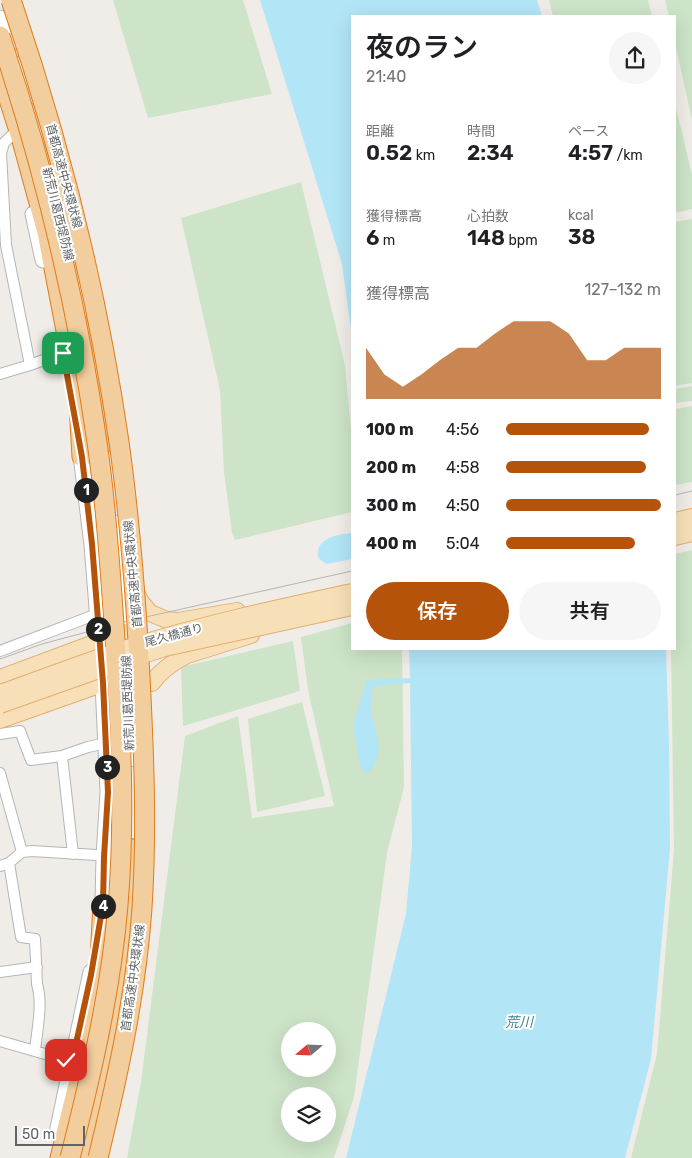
<!DOCTYPE html>
<html lang="ja">
<meta charset="utf-8">
<style>
:root{--surface:#fff;--page:#f6f6f6;--text:#202124;--muted:#757577;--accent:#b45309}
body{margin:0;font-family:Rubik,"Noto Sans JP",sans-serif;background:var(--page);color:var(--text);height:100vh;display:flex;flex-direction:column;font-size:19px;white-space:nowrap}
*{box-sizing:border-box;margin:0}
p{font-size:16px;color:var(--muted)}
.icon{flex:none;width:28px;height:28px;fill:none;stroke:currentColor;stroke-width:2;stroke-linecap:round;stroke-linejoin:round}
.map{position:relative;flex:1;overflow:hidden}
.details{position:absolute;left:351px;top:15px;width:325px;height:635px;display:flex;flex-direction:column;background:var(--surface);border-radius:0px;box-shadow:0 5px 20px #0002}
.details>*{flex:none}
.needle{width:32px;rotate:251deg}
.fabs{position:absolute;left:281px;top:1022px;display:grid;gap:10px}
.fabs a{display:grid;place-items:center;width:55px;height:55px;border-radius:50%;background:var(--surface);box-shadow:0 5px 20px #0002;font-size:25px}
.scale{position:absolute;left:15px;bottom:12px;width:70px;box-sizing:border-box;padding-left:5px;border:2px solid #606467;border-top:0;font-size:14px;line-height:18px;white-space:nowrap;color:#606467;-webkit-text-stroke:4px #fff;paint-order:stroke}
.pin{position:absolute;display:grid;place-items:center;width:42px;height:42px;color:#fff;margin:-21px;border-radius:10px;box-shadow:0 2px 8px #0006}
.km{position:absolute;width:25px;height:25px;margin:-12px;border-radius:50%;background:#222;color:#fff;font-size:14px;line-height:25px;text-align:center}
.round{display:grid;place-items:center;flex:none;width:52px;height:52px;border-radius:26px;background:var(--page)}
.summary{display:flex;align-items:center;justify-content:space-between;height:85px;padding:0 15px}
h1{font-size:28px;font-weight:600;line-height:38px}
.stats{display:grid;grid-template-columns:repeat(3,1fr);gap:8px;height:85px;padding:5px 15px}
.stats div{display:grid;align-content:center}
.stats b{font-size:21px;font-weight:600}
.stats small{font-size:14px;font-weight:400}
.stats p{font-size:14px}
.chart{height:140px;padding:10px 15px}
.chart p{display:flex;justify-content:space-between}
.chart svg{width:100%;height:90px;margin-top:5px;fill:var(--accent);opacity:.7}
.action{display:flex;gap:10px;margin-top:auto;padding:10px 15px}
.action a{flex:1;height:58px;border-radius:30px;background:var(--accent);color:#fff;font-size:20px;font-weight:600;line-height:58px;text-align:center}
.action a+a{background:var(--page);color:var(--text)}
ul{padding:0 15px;list-style:none;font-size:16px}
li{display:grid;grid-template-columns:80px 60px 1fr;align-items:center;height:38px}
li i{height:12px;border-radius:6px;background:var(--accent)}
.map>svg:first-child{display:block}
</style>
<div class="map">
<svg width="692" height="1158" viewBox="0 0 692 1158">
<rect width="100%" height="100%" fill="#f0ede9"/>
<path fill="#cde4c8" fill-rule="evenodd" d="M113 0H243L272 94 148 118Z
M549 0H648L652 16H553Z
M665 0H692V120L675 43V16H669Z
M675 104 692 174V209L675 213Z
M301 182 345 365 352 440V512L235 540 232 533 224 472 220 390 181 218Z
M692 219V383L675 386V222Z
M692 386V401L675 403V389Z
M692 406V482L675 485V409Z
M692 550V1158H631L657 1054 674 850 671 649H675V554Z
M352 623V649H402L404 787 387 853 354 1097 334 1158H127L141 1082 185 736 238 716 252 818 334 806 308 690 301 637ZM290 1031H328V1069H290ZM290 1096H328V1134H290Z
M293 641 300 691 183 726 181 667Z
M302 702 325 796 257 812 248 719Z"/>
<path fill="#b2e5f6" d="M260 0H537L542 16H352V337L342 264Z
M352 533V559L327 564C321 561 317 559 318 552 319 537 341 534 352 533Z
M409 649H666L669 744 670 849 651 1059 625 1158H346L406 914 412 846 410 683 376 686 373 688C371 695 370 703 371 711 375 736 388 751 367 774L365 773 360 767 353 725 366 682 373 680 410 678Z"/>
<g fill="none" stroke-linecap="round" stroke-linejoin="round">
<defs>
<path id="street" d="M12 135 4 143 1 153 6 245 30 365
M0 374 30 365 63 353
M0 651 97 614
M0 734 20 731 31 760 62 756 88 747 106 743
M62 756 73 854
M0 773 22 852
M9 863 21 937 35 939 37 984C43 1005 37 1029 35 1051
M0 866 9 863 22 852 32 851 96 855 104 857
M0 972 37 967
M0 1041 73 1062"/>
<path id="secondary" d="M0 18 9 45
M15 64 29 82 35 96
M33 214 43 260
M80 447 92 545 103 683 108 792 104 857 103 904 101 914
M115 523 123 599 125 645
M128 698 130 759
M58 1128 91 972"/>
<path id="primary" d="M675 521 692 517
M675 537 692 533
M134 589 141 602 150 613 167 620 178 621 237 611
M0 678 124 632
M152 683C161 670 173 662 187 655L251 635
M0 720 127 675"/>
<path id="highway" d="M0 75 6 90 21 137 47 232 72 362 79 405 82 457
M89 326 100 393 106 442
M60 1158 91 1032 99 977 103 904
M86 1158 115 1023 124 965 131 901 129 848"/>
</defs>
<use href="#street" stroke="#b3b6b9" stroke-width="12"/>
<use href="#secondary" stroke="#b3b6b9" stroke-width="17"/>
<use href="#primary" stroke="#e3ad6e" stroke-width="18"/>
<use href="#highway" stroke="#e07c19" stroke-width="21"/>
<use href="#street" stroke="#fff" stroke-width="10"/>
<use href="#secondary" stroke="#fff" stroke-width="15"/>
<use href="#primary" stroke="#f7e0b7" stroke-width="16"/>
<use href="#highway" stroke="#f2cd9d" stroke-width="19"/>
<path stroke="#b4b5b5" stroke-width="1" d="M675 495 692 491
M0 659 42 644 128 621 352 571"/>
<defs>
<path id="primary-bridge" d="M0 693C43 678 86 661 130 647 203 624 278 608 352 592
M0 705 130 659 165 648 352 607"/>
<path id="highway-bridge" d="M11 0C60 144 97 291 119 442 130 520 136 599 140 677 144 754 147 831 142 908 136 994 118 1075 98 1158
M0 36C44 168 77 304 97 442 107 512 111 583 116 653 121 737 125 821 118 905 111 991 91 1075 70 1158"/>
</defs>
<use href="#primary-bridge" stroke="#e3ad6e" stroke-width="18" stroke-linecap="butt"/>
<use href="#highway-bridge" stroke="#e07c19" stroke-width="21" stroke-linecap="butt"/>
<use href="#primary-bridge" stroke="#f7e0b7" stroke-width="16"/>
<use href="#highway-bridge" stroke="#f2cd9d" stroke-width="19"/>
</g>
<g fill="none" stroke-linecap="round" stroke-linejoin="round">
<defs>
<path id="route" d="M63 353 82 457 92 544 103 683 108 792 104 857 103 904 91 975 72 1062 66 1060"/>
</defs>
<use href="#route" stroke="#fff" stroke-width="10"/>
<use href="#route" stroke="#b45309" stroke-width="6"/>
</g>
<g text-anchor="middle" dominant-baseline="central" stroke-width="4" stroke-linejoin="round" paint-order="stroke">
<g font-size="12" fill="#606467" stroke="#fff">
<text transform="translate(64 176) rotate(75)">首都高速中央環状線</text>
<text transform="translate(58 214) rotate(76)">新荒川葛西堤防線</text>
<text transform="translate(133 574) rotate(-95)">首都高速中央環状線</text>
<text transform="translate(174 635) rotate(-15)">尾久橋通り</text>
<text transform="translate(128 703) rotate(-92)">新荒川葛西堤防線</text>
<text transform="translate(133 978) rotate(-82)">首都高速中央環状線</text>
</g>
<g font-size="14" font-style="italic" fill="#487d97" stroke="#fff">
<text x="519" y="1022">荒川</text>
</g>
</g>
</svg>
<div class="fabs">
<a><svg class="needle" viewBox="-14 -14 28 28"><path d="M0-13l5 13h-10z" fill="#e53935"/><path d="M0 13l5-13h-10z" fill="#757577"/></svg></a>
<a><svg class="icon" aria-label="layers" viewBox="0 0 24 24"><path d="M12 4l9 5-9 5-9-5zM3 14l9 5 9-5"/></svg></a>
</div>
<div class="scale">50 m</div>
<div class="pin" style="left:63px;top:353px;background:#1e9e55"><svg class="icon" aria-label="arrive" viewBox="0 0 24 24"><path d="M6 21V4h12l-3 4 3 4H6"/></svg></div>
<div class="pin" style="left:66px;top:1060px;background:#d93025"><svg class="icon" aria-label="check" viewBox="0 0 24 24"><path d="M5 12l5 5 9-10"/></svg></div>
<b class="km" style="left:86px;top:490px">1</b>
<b class="km" style="left:98px;top:629px">2</b>
<b class="km" style="left:107px;top:767px">3</b>
<b class="km" style="left:103px;top:906px">4</b>
<section class="details">
<div class="summary"><div><h1>夜のラン</h1><p>21:40</p></div><a class="round"><svg class="icon" aria-label="share" viewBox="0 0 24 24"><path d="M12 15V3M7 8l5-5 5 5M5 13v7h14v-7"/></svg></a></div>
<div class="stats">
<div><p>距離</p><b>0.52<small> km</small></b></div>
<div><p>時間</p><b>2:34</b></div>
<div><p>ペース</p><b>4:57<small> /km</small></b></div>
</div>
<div class="stats">
<div><p>獲得標高</p><b>6<small> m</small></b></div>
<div><p>心拍数</p><b>148<small> bpm</small></b></div>
<div><p>kcal</p><b>38</b></div>
</div>
<div class="chart"><p><span>獲得標高</span>127–132 m</p>
<svg viewBox="0 0 160 44" preserveAspectRatio="none"><path d="M0 44V19L10 32L20 38L30 32L40 25L50 19L60 19L70 12L80 6L90 6L100 6L110 12L120 25L130 25L140 19L150 19L160 19V44z"/></svg>
</div>
<ul>
<li><b>100 m</b>4:56<i style="width:92%"></i></li>
<li><b>200 m</b>4:58<i style="width:90%"></i></li>
<li><b>300 m</b>4:50<i style="width:100%"></i></li>
<li><b>400 m</b>5:04<i style="width:83%"></i></li>
</ul>
<div class="action"><a>保存</a><a>共有</a></div>
</section>
</div>
